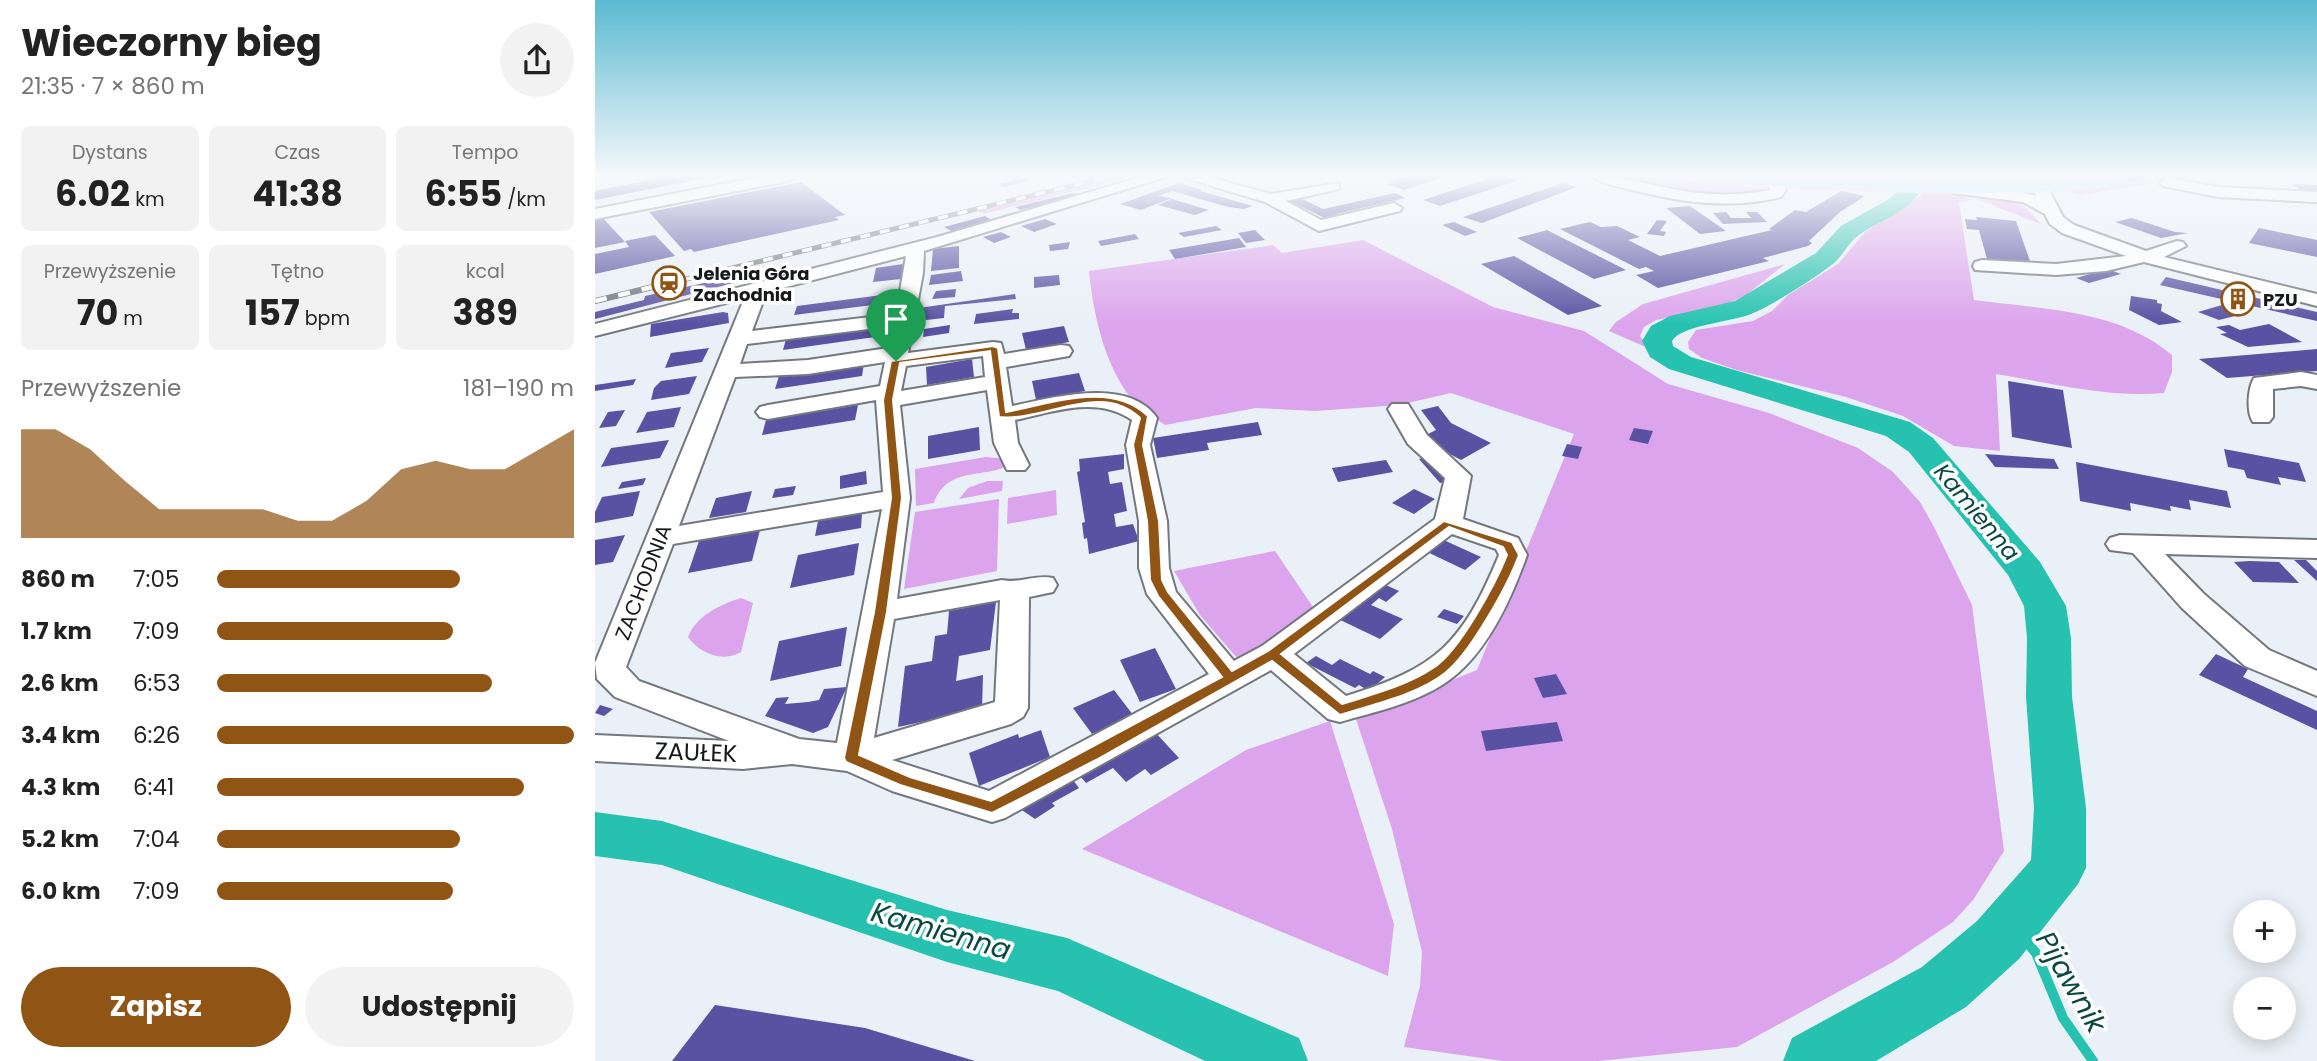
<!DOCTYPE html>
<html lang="pl">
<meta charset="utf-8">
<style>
:root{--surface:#fff;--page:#f2f2f2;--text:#222;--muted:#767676;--accent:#905414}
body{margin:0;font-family:Poppins,sans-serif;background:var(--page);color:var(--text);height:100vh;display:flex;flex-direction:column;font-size:26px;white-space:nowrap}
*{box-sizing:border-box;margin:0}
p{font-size:23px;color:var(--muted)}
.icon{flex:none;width:38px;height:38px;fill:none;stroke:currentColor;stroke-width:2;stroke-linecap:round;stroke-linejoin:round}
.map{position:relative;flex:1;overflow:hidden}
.panel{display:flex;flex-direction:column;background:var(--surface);width:595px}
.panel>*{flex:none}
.tools{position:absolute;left:1638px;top:900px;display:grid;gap:14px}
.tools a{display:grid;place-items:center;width:63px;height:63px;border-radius:50%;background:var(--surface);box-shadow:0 4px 18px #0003;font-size:35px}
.pin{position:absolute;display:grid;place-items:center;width:60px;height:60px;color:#fff;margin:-72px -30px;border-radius:50% 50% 50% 0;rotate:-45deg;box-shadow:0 0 7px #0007}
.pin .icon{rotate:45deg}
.round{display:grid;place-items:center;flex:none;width:74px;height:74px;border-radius:37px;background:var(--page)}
.overview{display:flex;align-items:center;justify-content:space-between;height:119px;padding:0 21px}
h1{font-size:38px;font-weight:700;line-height:52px}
.figures{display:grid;grid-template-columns:repeat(3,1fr);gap:10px;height:119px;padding:7px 21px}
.figures div{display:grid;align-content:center;border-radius:10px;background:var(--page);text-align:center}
.figures b{font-size:35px;font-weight:700}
.figures small{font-size:19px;font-weight:400}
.figures p{font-size:19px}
.chart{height:196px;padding:14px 21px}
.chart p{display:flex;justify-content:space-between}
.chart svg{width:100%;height:126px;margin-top:7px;fill:var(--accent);opacity:.7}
.primary-button{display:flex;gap:14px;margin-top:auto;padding:14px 21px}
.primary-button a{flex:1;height:80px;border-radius:42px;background:var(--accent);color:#fff;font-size:28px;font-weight:700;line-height:80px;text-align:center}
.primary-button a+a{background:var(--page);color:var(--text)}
ul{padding:0 21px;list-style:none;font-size:23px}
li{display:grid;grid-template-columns:112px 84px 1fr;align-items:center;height:52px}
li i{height:18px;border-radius:9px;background:var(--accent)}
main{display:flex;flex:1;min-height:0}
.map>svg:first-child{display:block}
</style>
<main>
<section class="panel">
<div class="overview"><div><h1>Wieczorny bieg</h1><p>21:35 · 7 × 860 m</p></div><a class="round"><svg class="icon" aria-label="share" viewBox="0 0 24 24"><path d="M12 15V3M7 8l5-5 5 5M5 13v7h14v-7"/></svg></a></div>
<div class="figures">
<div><p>Dystans</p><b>6.02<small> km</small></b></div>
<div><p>Czas</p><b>41:38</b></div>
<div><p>Tempo</p><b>6:55<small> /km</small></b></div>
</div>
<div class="figures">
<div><p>Przewyższenie</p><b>70<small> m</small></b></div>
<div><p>Tętno</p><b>157<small> bpm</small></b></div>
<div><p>kcal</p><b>389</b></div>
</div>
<div class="chart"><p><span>Przewyższenie</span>181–190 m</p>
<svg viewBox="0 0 160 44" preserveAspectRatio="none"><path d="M0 44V6L10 6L20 13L30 24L40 34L50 34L60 34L70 34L80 38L90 38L100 31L110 20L120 17L130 20L140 20L150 13L160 6V44z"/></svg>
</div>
<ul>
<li><b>860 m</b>7:05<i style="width:68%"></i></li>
<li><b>1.7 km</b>7:09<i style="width:66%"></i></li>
<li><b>2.6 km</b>6:53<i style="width:77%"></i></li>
<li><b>3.4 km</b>6:26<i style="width:100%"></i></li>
<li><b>4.3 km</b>6:41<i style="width:86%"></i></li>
<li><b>5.2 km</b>7:04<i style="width:68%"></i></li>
<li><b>6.0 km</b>7:09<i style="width:66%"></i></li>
</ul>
<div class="primary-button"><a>Zapisz</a><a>Udostępnij</a></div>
</section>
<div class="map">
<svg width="1722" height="1061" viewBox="0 0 1722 1061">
<rect width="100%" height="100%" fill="#eaf0f7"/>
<path fill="#dca4ec" d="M526 176H542L388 214 384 211Z
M1027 176H1055L1173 189C1145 207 1058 185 1027 176Z
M1535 176H1599L1486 195 1473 192 1475 188Z
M1332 191H1353L1378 199 1364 203 1379 300C1446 309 1523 309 1577 355V372L1569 393C1514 398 1456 383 1401 374L1405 451 1359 446 1308 416 1251 397 1142 370 1107 358 1094 349 1093 342 1101 330 1158 321 1177 311 1193 295 1243 264 1270 232Z
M1369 194 1422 200 1448 225Z
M768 240 898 307 989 331 1073 384 1174 413 1263 448 1298 472 1325 502 1338 525 1377 605 1409 851 1378 900 1358 922 1298 962 1142 1047 1003 1061H908L809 1047 825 986 827 952 797 829 761 719 882 670 979 434 856 393 804 405 720 411 661 408 570 425C559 417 544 408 536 398 509 364 498 312 494 271L678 245 687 253Z
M1190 264 1150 296 1122 308 1061 320 1049 327 1045 336 1053 348 1014 331 1021 322 1048 304Z
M391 457 412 459 413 465C393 479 352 465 339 503L321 506 320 469Z
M392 481H408L407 491 364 499 373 488Z
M461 490 462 515 412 524 413 498Z
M404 499 402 571 309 589 320 512Z
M680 551 720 610 648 665 605 615 579 571Z
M146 598 158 603 146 652C128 663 104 653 93 637 101 616 126 604 146 598Z
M735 721 799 924 793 976 487 849 651 750Z"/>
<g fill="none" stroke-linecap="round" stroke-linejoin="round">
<path stroke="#26c2af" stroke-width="3.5" d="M1534 180 1552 176"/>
<path stroke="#26c2af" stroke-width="10" d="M1417 924 1441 953 1468 1018 1498 1061"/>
<path fill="#26c2af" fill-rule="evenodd" d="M1301 176H1321L1325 192C1310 214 1285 220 1264 235 1254 242 1248 255 1239 263 1222 277 1176 306 1156 314 1137 322 1086 325 1077 341L1078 346 1096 357 1315 422 1338 438 1445 562 1471 606 1476 638 1477 697 1491 808V868L1483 884 1424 959 1371 1007 1281 1061H1188L1197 1038 1327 967 1382 921 1436 860 1439 808 1431 697 1432 638 1429 606 1413 575 1314 452 1291 436 1074 369 1055 357 1047 341 1056 326 1075 316 1140 301 1221 253 1246 226 1294 199 1303 191Z
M0 812 67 821 352 910 472 938 704 1038 713 1061H610L463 991 352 962 67 865 0 856Z"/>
</g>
<path fill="#5952a2" d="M75 176 116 177 0 200V191Z
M818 176H849V177L809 190 793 184 801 182 795 180Z
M901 176 933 177 845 206 828 200Z
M432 177 437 180 409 187 403 184Z
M206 182 250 215 240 217 244 220 99 252 96 249 89 251 54 212Z
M584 183 608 190 605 191 658 206 649 209 633 207 577 191 563 196 577 198 546 210 525 204Z
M968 183 982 187 887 223 868 217Z
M1695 184 1722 185V192H1710Z
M1246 191 1270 196 1245 212 1214 241 1217 243 1213 246 1168 258 1174 261 1063 288 1041 275 1059 271 1051 267 1044 269 965 229 995 222 1006 227 1022 226 1045 237 1033 240 1065 256 1177 230 1174 229 1200 210 1211 212Z
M478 193 489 195 425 210 420 207Z
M800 193 811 198 741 214 747 217 734 220 690 199 703 197 728 209Z
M577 199 614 210 600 215 563 205Z
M1095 206 1131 231 1105 234 1071 208Z
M1131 212 1136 218H1156L1151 212H1162L1172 222 1128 224 1118 213Z
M390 216 398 221 358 232 349 227Z
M7 217 30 242 0 248V219Z
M1381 217 1421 221 1436 264 1392 259 1384 230 1372 229 1370 219 1382 220Z
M1537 218 1580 232 1593 233 1566 238 1520 222Z
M450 219 462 224 439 232 426 226Z
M1062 220 1072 221 1065 231 1071 232 1069 236 1052 234Z
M859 222 882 232 870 236 847 225Z
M621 226 627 230 589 237 583 233Z
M1664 228 1722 240V257L1654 243Z
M660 230 670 240 651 243 643 233Z
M952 230 1031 270 999 279 922 238Z
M406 232 416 237 399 243 388 237Z
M540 234 544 239 506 246 503 241Z
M60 235 80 256 0 274V254L34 247 30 241Z
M644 238 651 247 580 259 574 250Z
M475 242 473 249 455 251 454 245Z
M364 246V268L336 271 338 249Z
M919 256 1007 306 973 315 886 264Z
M308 264 306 279 278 282 281 268Z
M1513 269 1526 274 1494 283 1481 278Z
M366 271 368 281 334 285 336 275Z
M145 275 150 280 0 319V312L49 300 50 296Z
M464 275 465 285 439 288V277Z
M1571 277 1722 312V321L1565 285Z
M361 289 360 297 337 299 341 291Z
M420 294 421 299 350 306 349 318 322 321 323 316H317L324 313V308Z
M287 295 285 304 199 315 202 306Z
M1536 296 1562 300V303L1567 304 1566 311 1587 322 1564 325 1534 310Z
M1627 305 1648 314 1624 320 1603 312Z
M418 309 417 313H424V319L379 324 381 314Z
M128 312 133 313 134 323 55 337 56 324Z
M1674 324 1707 342 1653 347 1625 334 1632 333 1621 327 1634 325 1645 330Z
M355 325 354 333 328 337 329 329Z
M469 326 474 342 431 350 427 333Z
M281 327 280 337 188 350 191 339Z
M114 348 107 362 70 368 76 353Z
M1722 349V371L1632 378 1604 359Z
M377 359 379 377 332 385 331 367Z
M269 363 267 376 180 389 184 376Z
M484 373 490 391 441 400 437 381Z
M102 376 94 394 56 400 59 388 66 381Z
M41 379 38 385 0 391V385Z
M1413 381 1468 390 1477 448 1417 437Z
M263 405 260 420 167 435 171 420Z
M843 406 856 423 896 443 866 460 825 438 841 430 826 410Z
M86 407 79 427 41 433 52 412Z
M30 410 21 426 4 428 13 412Z
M663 422 667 435 612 443 614 450 562 458 558 438Z
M384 427 385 450 333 459V436Z
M1039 428 1058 431 1053 444 1034 440Z
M74 440 65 458 6 467 16 448Z
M972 444 987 447 983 459 967 456Z
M1629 449 1704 463 1711 482 1683 477 1686 485 1652 478 1649 470 1633 467Z
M529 454V469L513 472 515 484 527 482 532 511 519 514 521 527 538 524 544 541 494 554 492 538 489 539 487 523 490 522 482 472 485 471 484 459Z
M1390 454 1459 459 1464 469 1400 467Z
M836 456 857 480 845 483 824 459Z
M791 460 798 472 743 482 737 468Z
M1481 462 1632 491 1636 508 1594 500 1596 510 1575 506 1576 511 1535 503 1536 511 1485 501Z
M271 471 272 484 245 489V476Z
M51 478 48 485 23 489 27 482Z
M201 486 198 495 177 498 180 489Z
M819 489 840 499 819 514 797 503Z
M45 491 38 516 0 523V512L7 497Z
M157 491 151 512 114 518 121 498Z
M267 513 266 528 220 536 223 521Z
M165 530 157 561 93 573 104 541Z
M30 535 18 562 0 565V540Z
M842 537 886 557 870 570 826 549Z
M264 543 259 575 195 588 203 555Z
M1699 560H1711L1722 571V581Z
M1655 561 1684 562 1704 583 1658 582 1639 562Z
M784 582 804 591 791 602 784 598 776 605 808 619 785 639 739 617Z
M401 602 395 650 364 656 361 681 388 675 387 709 303 727 310 666 337 661 340 636 352 634 354 611Z
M849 609 869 616 862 624 842 617Z
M252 627 246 666 175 681 184 641Z
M560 648 581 689 545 702 525 660Z
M1621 654 1653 669 1648 677 1722 711V730L1604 675Z
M721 656 737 665 745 659 775 674 778 671 790 677 774 691 764 685 760 688 711 663Z
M961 674 972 694 948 698 939 678Z
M252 687 233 727 218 733 170 716 181 698 194 697 190 704 213 702 224 700 229 689Z
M519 690 538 715 497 734 478 708Z
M5 705 18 709 9 716 0 713Z
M962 722 968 741 891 751 886 731Z
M446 730 455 757 384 786 374 753 423 734 424 738Z
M559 731 584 758 556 775 550 769 531 782 518 768 491 783 485 776 478 780 484 788 457 803 460 806 440 819 421 806Z
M120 1005 270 1028 380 1061H77Z"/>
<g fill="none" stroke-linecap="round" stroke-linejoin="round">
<defs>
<path id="minor" d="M169 176H201L193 181 0 219V209Z
M549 176H574L329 251 328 273 313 353 398 342 406 343 409 354 466 345 474 346 477 351 474 356 411 367 417 406C457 398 533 376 562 418L555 445 572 521 574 568 581 592 639 661 667 646 840 519 850 478 813 444 793 409 797 404H813L832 435 876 476 868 519 923 538 932 555C916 600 890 659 847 685 817 704 779 712 745 722L733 719 676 670 410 818 397 822 297 791 252 771 197 764 148 769 0 761V735L134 741 20 697 2 679 0 663 147 304V299L0 336V324L342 237ZM311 256 301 314 157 331 167 304 164 294ZM298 326 293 348 213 360 145 364 152 344ZM388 356 390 377 306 391 311 366ZM290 362 285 386 173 405 165 407 161 412 165 417 173 419 281 400 288 492 84 526 140 377 213 374ZM392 390 399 443 412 470H430L434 465 423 443 420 420C458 412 502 395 537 420L531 445 544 521V568L552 594 614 674 394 791 297 760 416 724 428 717 433 708 434 597 458 592 462 585 458 578C440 574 425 584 407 580L302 599 315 498 305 405ZM287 509 242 743 204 739 44 681 31 667 78 544ZM857 534 901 549 904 555C867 644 842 668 751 696L699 654ZM405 600 400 702 279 738 299 619Z
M584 176H610L676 194 744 183V189L691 201 726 220 799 203 807 208 805 211 724 231 670 202Z
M997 176C1024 176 1046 183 1072 188 1107 195 1140 197 1175 190L1171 176H1187L1191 190 1186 197C1134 210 1084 202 1033 189 1022 186 1006 184 997 176Z
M1455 176H1480L1455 186 1454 190 1468 217 1479 225 1551 251 1582 241 1588 242 1591 246 1569 257 1722 294V306L1549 262 1511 271 1461 275 1380 270 1378 266 1380 262 1387 260 1461 264 1531 256 1467 233 1455 224 1450 214 1428 202 1358 193 1350 188C1362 177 1424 191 1441 196L1438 190 1443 180Z
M1573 178 1623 187 1722 192V202L1623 197 1568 186 1565 183Z
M1706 372 1722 375V389L1706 386 1678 389V417L1674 422H1658C1651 412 1653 388 1659 378Z
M1525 535 1722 540V558L1570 554 1609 594 1674 650 1722 671V696L1650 666 1587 608 1538 553 1515 550 1511 544 1515 538Z"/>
<path id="major" d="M1098 176H1263L1409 182 1530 176C1506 208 1164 184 1108 182Z"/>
</defs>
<use href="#minor" stroke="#73787e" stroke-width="4"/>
<use href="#major" stroke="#cccccd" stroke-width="3"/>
<use href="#minor" fill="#fff" fill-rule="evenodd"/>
<use href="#major" fill="#8ee7fb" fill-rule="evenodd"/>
<defs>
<path id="rail-far1" d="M71 284 518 176"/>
<path id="rail" d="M0 301 78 282"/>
</defs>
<use href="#rail-far1" stroke="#73777c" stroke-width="5"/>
<use href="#rail" stroke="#73777c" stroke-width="6"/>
<use href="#rail-far1" stroke="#fff" stroke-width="3.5" stroke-dasharray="10" stroke-linecap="butt"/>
<use href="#rail" stroke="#fff" stroke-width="4.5" stroke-dasharray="12" stroke-linecap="butt"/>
</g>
<linearGradient id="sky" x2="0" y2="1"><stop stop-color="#5abad1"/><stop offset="0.54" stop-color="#f6f8fb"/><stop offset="1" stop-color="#f6f8fb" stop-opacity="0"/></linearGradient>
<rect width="1722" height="325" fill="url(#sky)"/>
<path fill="#905414" stroke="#fff" stroke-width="2" fill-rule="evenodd" d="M398 346 403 348 411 412C456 404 516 380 553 416L548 445 564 521 567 580 573 592 637 671 673 651 849 521 917 542 924 555C913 585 875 654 850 673 822 695 779 704 745 715L677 661 501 760 397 813 305 785 251 762 249 758 279 612 296 498 288 400 296 361ZM395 351 404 417C450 422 506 380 545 418L538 445 552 521 555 580 563 596 627 677 396 801 315 777 264 755 292 612 307 498 298 400 305 363ZM854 527 908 547 912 555C901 583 864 652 838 668 811 686 778 694 747 704L686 654Z"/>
<defs>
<symbol id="station-ring" viewBox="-11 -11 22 22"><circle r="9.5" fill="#fff" stroke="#905414" stroke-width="1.5"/><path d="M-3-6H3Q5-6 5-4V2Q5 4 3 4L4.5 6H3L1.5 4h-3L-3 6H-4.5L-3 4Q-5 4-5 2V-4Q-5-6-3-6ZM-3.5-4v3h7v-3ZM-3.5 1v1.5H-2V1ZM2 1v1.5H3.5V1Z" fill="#905414"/></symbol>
<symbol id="building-ring" viewBox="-11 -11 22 22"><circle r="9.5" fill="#fff" stroke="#905414" stroke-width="1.5"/><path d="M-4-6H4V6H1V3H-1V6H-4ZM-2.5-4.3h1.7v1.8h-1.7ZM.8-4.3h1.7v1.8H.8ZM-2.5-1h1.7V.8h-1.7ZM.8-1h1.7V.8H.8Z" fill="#905414"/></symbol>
</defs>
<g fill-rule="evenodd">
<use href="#station-ring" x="55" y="264" width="38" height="38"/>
<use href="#building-ring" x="1624" y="280" width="38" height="38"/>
</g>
<g text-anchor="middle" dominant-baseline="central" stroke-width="7" stroke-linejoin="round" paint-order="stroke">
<g font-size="18" font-weight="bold" fill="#16181b" stroke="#fff" text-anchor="start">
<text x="98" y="273">Jelenia Góra<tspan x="98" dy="21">Zachodnia</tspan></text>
<text x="1668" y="299">PZU</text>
</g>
<g font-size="21" fill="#16181b" stroke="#fff">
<text transform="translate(48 582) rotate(-69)">ZACHODNIA</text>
</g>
<g font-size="23" font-style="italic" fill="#094941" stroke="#fff">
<text transform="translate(1382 512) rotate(50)">Kamienna</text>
</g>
<g font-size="24" fill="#16181b" stroke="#fff">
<text transform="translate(101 752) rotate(2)">ZAUŁEK</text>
</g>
<g font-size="28" font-style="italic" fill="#094941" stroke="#fff">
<text transform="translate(346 931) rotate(16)">Kamienna</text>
<text transform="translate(1476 982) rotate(60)">Pijawnik</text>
</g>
</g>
</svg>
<div class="tools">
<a>+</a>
<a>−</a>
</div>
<div class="pin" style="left:301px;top:361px;background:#1e9e55"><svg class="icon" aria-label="arrive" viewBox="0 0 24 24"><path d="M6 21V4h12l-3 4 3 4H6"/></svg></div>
</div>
</main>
